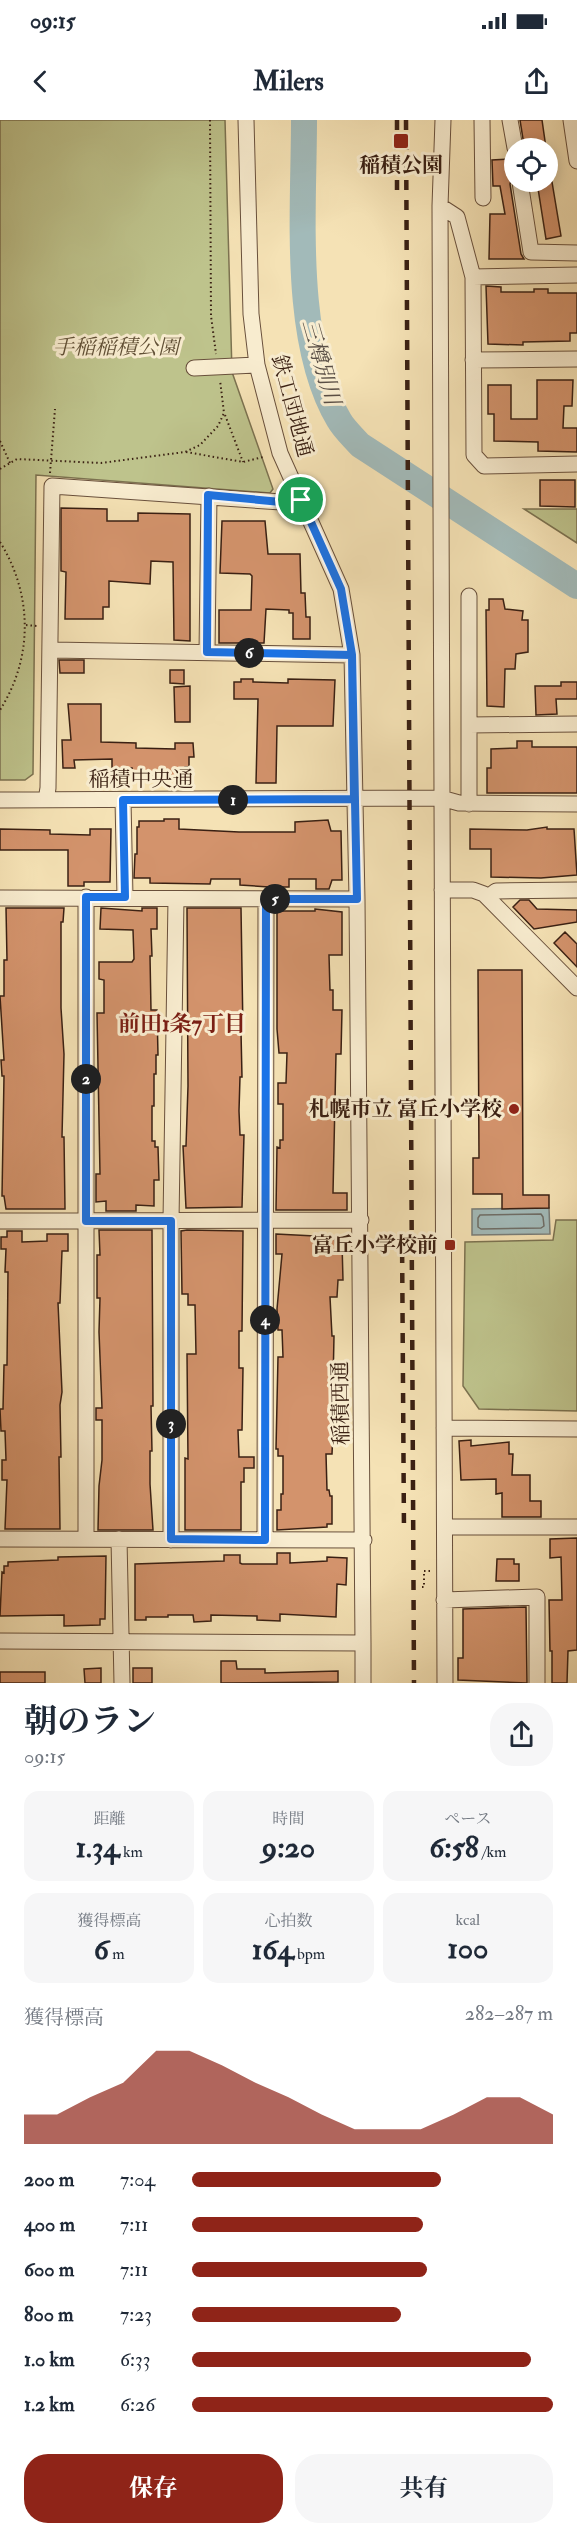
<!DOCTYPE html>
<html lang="ja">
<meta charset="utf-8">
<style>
:root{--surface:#fff;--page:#f6f6f7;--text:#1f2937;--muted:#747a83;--accent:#8f2418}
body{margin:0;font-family:"IM FELL Double Pica","Noto Serif JP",serif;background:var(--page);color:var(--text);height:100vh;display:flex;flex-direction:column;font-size:22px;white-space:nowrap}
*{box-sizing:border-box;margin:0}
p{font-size:20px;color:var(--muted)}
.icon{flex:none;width:33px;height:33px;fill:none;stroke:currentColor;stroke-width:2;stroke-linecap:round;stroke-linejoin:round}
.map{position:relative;height:1563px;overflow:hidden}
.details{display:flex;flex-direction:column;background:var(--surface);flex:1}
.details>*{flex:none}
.fabs{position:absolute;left:504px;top:18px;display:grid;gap:12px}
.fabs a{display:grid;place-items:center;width:54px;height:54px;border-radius:50%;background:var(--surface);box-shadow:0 3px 15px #0003;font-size:30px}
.pin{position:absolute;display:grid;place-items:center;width:51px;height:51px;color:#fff;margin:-26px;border:3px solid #fff;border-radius:50%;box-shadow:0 2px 6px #0007}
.km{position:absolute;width:30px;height:30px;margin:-15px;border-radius:50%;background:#222;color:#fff;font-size:16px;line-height:30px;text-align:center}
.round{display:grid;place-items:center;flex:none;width:63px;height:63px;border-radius:24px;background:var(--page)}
.headline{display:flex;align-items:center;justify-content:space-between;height:102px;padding:0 24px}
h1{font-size:33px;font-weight:700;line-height:45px}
.metrics{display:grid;grid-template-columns:repeat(3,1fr);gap:9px;height:102px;padding:6px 24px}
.metrics div{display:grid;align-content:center;border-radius:15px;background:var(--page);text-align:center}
.metrics b{font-size:30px;font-weight:700}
.metrics small{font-size:16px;font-weight:400}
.metrics p{font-size:16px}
.chart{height:168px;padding:12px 24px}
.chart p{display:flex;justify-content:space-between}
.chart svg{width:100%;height:108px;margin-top:6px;fill:var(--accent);opacity:.7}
.cta{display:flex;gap:12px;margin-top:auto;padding:12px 24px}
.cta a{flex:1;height:69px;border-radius:24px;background:var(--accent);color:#fff;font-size:24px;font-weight:700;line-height:69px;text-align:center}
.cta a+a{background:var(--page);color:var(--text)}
ul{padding:0 24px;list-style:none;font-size:20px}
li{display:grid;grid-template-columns:96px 72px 1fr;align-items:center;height:45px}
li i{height:15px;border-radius:8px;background:var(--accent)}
.status{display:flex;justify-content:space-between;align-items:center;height:42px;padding:0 30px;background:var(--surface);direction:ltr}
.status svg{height:16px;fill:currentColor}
header{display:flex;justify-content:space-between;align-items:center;height:78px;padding:0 24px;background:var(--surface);font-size:27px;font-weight:700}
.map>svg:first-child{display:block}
</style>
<div class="status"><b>09:15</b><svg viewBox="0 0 49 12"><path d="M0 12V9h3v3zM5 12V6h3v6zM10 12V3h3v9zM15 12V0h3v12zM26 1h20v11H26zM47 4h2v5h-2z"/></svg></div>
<header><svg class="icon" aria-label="back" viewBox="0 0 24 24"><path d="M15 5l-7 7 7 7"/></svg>Milers<svg class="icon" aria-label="share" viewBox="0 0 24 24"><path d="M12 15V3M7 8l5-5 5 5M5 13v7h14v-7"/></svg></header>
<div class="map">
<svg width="577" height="1563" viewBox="0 0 577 1563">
<rect width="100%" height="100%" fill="#f5e2b5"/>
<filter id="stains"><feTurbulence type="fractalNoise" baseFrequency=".00333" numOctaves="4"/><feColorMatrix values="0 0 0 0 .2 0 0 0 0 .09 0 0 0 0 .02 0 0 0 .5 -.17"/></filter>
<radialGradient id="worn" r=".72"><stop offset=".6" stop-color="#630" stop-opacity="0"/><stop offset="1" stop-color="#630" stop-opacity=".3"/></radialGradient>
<path fill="#bec38c" stroke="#7c7250" stroke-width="1.5" d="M0 0H225L232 252 273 369 270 373 36 355 33 654 25 660H0Z
M524 389H577V423Z
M556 1100H577V1291L479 1289 463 1266 465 1122 553 1120Z"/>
<path fill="#a2bab9" stroke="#787c77" stroke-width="1.5" d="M549 1088 550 1114 472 1115V1089Z"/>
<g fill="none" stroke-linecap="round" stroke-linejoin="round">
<path stroke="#6e6d66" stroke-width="1.5" d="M541 1094 543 1097 544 1106 541 1108 481 1109 478 1107V1098L480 1095Z"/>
<path stroke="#a2bab9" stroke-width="26" d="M304 0C304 90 292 222 339 300 344 309 353 317 360 325L577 466"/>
</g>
<path fill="#d3936c" stroke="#3a2013" stroke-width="1.5" d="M520 0H542L546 28H530L529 24 524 25Z
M510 39 512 56 510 64 521 134 524 139H489L490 94H505L500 66H493L492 40Z
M537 62H552L561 116 546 119Z
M486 166 501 167V172H534V169H548V173H577V213H570V221L523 222V225L488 224Z
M537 260H573L572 286H564L563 308H577V332L538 331V322L494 321V294H488V265H511V299H537Z
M540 360H575V387L540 386Z
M61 388 107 389V401H138V393L190 394V521L174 520 173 442 151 441 150 464 109 461V487H103V499H65L66 452 61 451Z
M222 401H265L268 434H300L301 473H305L306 497H310V519H293V493H289V490L266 489 264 523H219V490H251L252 456 250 454 220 453Z
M489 479H503L505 489 523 491 522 500H528V532L516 534 515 549H505L504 587 487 586 486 490H489Z
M59 540H84V553H60Z
M170 550H184V564L170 563Z
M241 559H253V562L288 563V559L335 560 333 606H277L276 663H256L258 579H234V562H241Z
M561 562H577V579H556L557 594 536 595 535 566H561Z
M190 566V602H175L174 567Z
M68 584H101V622L136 623V628L175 629V623H193L194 637H189V647H185V661H173L172 656H132V648H112V639L74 640 75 648H63L62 620H71Z
M517 621H532V627H577V673H487V648H491V629L517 628Z
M164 699H179V709L239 712H295V702L328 700 331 711H341L342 760H332L329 769H316V759H289V767H269L240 765V759H211L210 764 150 763V758H134L135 734H137V707H139V701H164Z
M547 707V709H574L577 755 541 758 491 757V729H470V709L527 710Z
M0 709 50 710V714L90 715V709H111L110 762H84V766H68V730H0Z
M520 780H529L537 789 577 790V802L534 809 513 787Z
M6 788H64L63 802H61V888L64 934 62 1017H64L65 1089H6L4 1076H2L4 956H2L1 940H4L0 876H4V840H7Z
M101 788 142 791V788H157V809H151L152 836H150L151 890H157L158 935H156V954H154V986H152V1021H155V1027H158L159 1060H154V1086L136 1085V1091H106V1081L96 1082V1054H100L97 893H104V860L99 859V842H132L134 839 133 810 100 809Z
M187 788H241L243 912H241L242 957H240L239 991 240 1015H244L242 1087 186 1088 183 1026H186L188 966Z
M315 789 342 792V835H329L330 870H333V890H342L341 934H336L333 1073H347V1090H276L277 1027 280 1028V1020H283V984H278V963H286L287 933H279L277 909V791H315Z
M565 812 577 824V847L554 823Z
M478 850H522L523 1075H549V1088L502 1089V1074H473V1038H479Z
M99 1110H152L153 1286H151L152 1331H150V1364L153 1410H98L99 1366 102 1340V1300H96V1288H102L99 1212 100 1178H97V1135H100Z
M187 1110 243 1111 242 1211H239V1248H243L242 1310H238L239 1337H254V1348H244V1362H241V1410H185V1338L188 1339 187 1234H196L195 1185H188V1174H182L181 1111Z
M7 1111H22V1122L47 1121V1114H68V1131H62L60 1183H58L62 1272 60 1285 61 1337H59L60 1409H5L7 1360H2V1340H6L5 1311H1L0 1289H3L4 1245H7L8 1152H5L6 1129H1V1117H7Z
M276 1114 334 1117 335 1123H342L343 1160H338L337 1177H330L332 1216H334L333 1265 336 1311H333L332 1334H326L327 1370H329L330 1376H332V1404H327V1407L277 1410V1390H281V1374H283V1336H278V1329H276L278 1237H283L282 1210H278L277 1189 282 1134H276Z
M471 1320V1326L509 1322V1334H513L512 1355H530V1381H541V1397H502V1373L496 1374V1359L461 1360 459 1321Z
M577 1418V1530L568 1531 567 1563H552V1531H550L549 1480H562L561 1437 550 1438V1419Z
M277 1433H290V1443L327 1441V1437L347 1438 346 1465 337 1464 336 1497 280 1494V1501L257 1500V1496L211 1495V1501L194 1502 193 1495H168V1497H146V1500H135V1444L224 1441V1435H240V1443L242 1444H277Z
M106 1436 105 1499H100V1505L64 1506V1495L0 1496 2 1452 4 1453V1446H8V1442L58 1440V1437Z
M497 1439H514V1444H519V1461H496Z
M526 1487 527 1563 458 1560V1538H463V1489Z
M221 1541H236L237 1549H265V1553L338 1551V1562L221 1563Z
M101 1548V1563H85L84 1549Z
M133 1548H152V1563H133Z
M0 1552H45V1563H0Z"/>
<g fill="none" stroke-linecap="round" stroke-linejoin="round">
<defs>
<path id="minor" d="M443 0 440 86 445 1563
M482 0 483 78
M510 0 515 28
M571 0 577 41
M520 62 531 132 577 133
M440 86 457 97 473 157 474 335 484 346 577 344
M473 157 577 155
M473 240 577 239
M194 248 257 245
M469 476V684
M52 530 352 535
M207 532 209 376
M469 605 577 604
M0 680 441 678 459 683 577 684
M46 680 48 668 52 366 281 382 301 380
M123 680 125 777
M442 770H473L484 774 577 868
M488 777 496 771 577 770
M0 778 357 779
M0 1101 361 1100
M444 1308 577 1309
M445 1407H577
M0 1419 364 1420
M86 1419V777
M119 1419 122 1563
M171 1420V1101L176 779
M265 1420 266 779
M444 1480 537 1477V1563
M0 1521 363 1523 357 779 352 535 341 469 280 333 257 245 251 194 246 0
M363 1523V1563"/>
</defs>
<use href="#minor" stroke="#69503c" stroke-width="17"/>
<path stroke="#3a2013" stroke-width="2" stroke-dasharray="1.5 3" stroke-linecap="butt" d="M210 0 211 196 216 234
M225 295 243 342
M0 321 10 343
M186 332 243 342 263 337
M0 349 17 339 101 343 185 332 200 325 218 306 224 293 220 260
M50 353 55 289
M0 422C33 475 33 538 0 590
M26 505 37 506
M422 1467H424V1451H430"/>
<use href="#minor" stroke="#f8eccf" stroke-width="15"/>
<path stroke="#3a2013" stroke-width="4.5" stroke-dasharray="10 10" stroke-linecap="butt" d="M397 0V78
M406 0 414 1563
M402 1113 404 1413"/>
</g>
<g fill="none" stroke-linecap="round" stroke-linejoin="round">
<defs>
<path id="route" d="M301 380 341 469 352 535 354 679 123 680 125 777H86V1101H171V1419L265 1420 266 779H357L352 535 207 532 208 375 281 382 301 380"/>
</defs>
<use href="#route" stroke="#fff" stroke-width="12"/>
<use href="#route" stroke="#1a73e8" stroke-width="8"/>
</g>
<g fill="#8f2418" stroke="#f8eccf" stroke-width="2">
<rect x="393" y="13" width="16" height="16" rx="3"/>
<circle cx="514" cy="989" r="6"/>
<rect x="444" y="1119" width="12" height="12" rx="3"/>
</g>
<g text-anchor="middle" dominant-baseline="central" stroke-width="6" stroke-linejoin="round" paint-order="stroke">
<g font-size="21" font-weight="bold" fill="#3a2013" stroke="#f8eccf" text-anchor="end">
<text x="401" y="45" text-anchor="middle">稲積公園</text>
<text x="502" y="989">札幌市立 富丘小学校</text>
<text x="438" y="1125">富丘小学校前</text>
</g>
<g font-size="21" font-style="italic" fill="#625137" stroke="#f8eccf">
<text x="116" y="227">手稲稲積公園</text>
</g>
<g font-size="21" fill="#3a2013" stroke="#f8eccf">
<text transform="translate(292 286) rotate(75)">鉄工団地通</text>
<text x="141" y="659">稲積中央通</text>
<text transform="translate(341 1283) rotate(-91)">稲積西通</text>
</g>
<g font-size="22" font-style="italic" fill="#594e45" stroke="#f8eccf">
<text transform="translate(321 242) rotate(74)">三樽別川</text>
</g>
<g font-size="22" font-weight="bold" fill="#7a1f14" stroke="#f8eccf">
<text x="182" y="904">前田1条7丁目</text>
</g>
</g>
<rect width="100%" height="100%" filter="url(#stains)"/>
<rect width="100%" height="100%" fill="url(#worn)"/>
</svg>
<div class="fabs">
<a><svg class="icon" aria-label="locate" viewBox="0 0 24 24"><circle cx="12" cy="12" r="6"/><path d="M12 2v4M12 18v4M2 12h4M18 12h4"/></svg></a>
</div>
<div class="pin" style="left:301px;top:380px;background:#1e9e55"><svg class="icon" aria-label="arrive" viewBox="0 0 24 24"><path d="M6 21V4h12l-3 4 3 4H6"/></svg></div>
<b class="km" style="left:233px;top:680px">1</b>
<b class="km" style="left:86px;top:959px">2</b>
<b class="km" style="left:171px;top:1304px">3</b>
<b class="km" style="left:265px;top:1200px">4</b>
<b class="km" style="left:275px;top:779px">5</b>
<b class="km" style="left:249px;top:533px">6</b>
</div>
<section class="details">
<div class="headline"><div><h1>朝のラン</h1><p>09:15</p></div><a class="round"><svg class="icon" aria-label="share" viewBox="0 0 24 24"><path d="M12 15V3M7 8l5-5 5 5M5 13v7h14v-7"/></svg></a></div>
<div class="metrics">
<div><p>距離</p><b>1.34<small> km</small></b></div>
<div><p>時間</p><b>9:20</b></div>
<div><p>ペース</p><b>6:58<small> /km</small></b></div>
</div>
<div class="metrics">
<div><p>獲得標高</p><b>6<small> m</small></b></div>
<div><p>心拍数</p><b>164<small> bpm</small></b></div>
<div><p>kcal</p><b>100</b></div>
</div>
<div class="chart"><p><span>獲得標高</span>282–287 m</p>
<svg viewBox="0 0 160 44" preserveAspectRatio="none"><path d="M0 44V32L10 32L20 25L30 19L40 6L50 6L60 12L70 19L80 25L90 32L100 38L110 38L120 38L130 32L140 25L150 25L160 32V44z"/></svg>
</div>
<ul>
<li><b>200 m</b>7:04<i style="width:69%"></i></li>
<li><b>400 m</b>7:11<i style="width:64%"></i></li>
<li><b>600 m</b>7:11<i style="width:65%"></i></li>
<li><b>800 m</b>7:23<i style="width:58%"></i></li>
<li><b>1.0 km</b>6:33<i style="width:94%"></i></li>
<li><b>1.2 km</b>6:26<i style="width:100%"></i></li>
</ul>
<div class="cta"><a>保存</a><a>共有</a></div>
</section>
